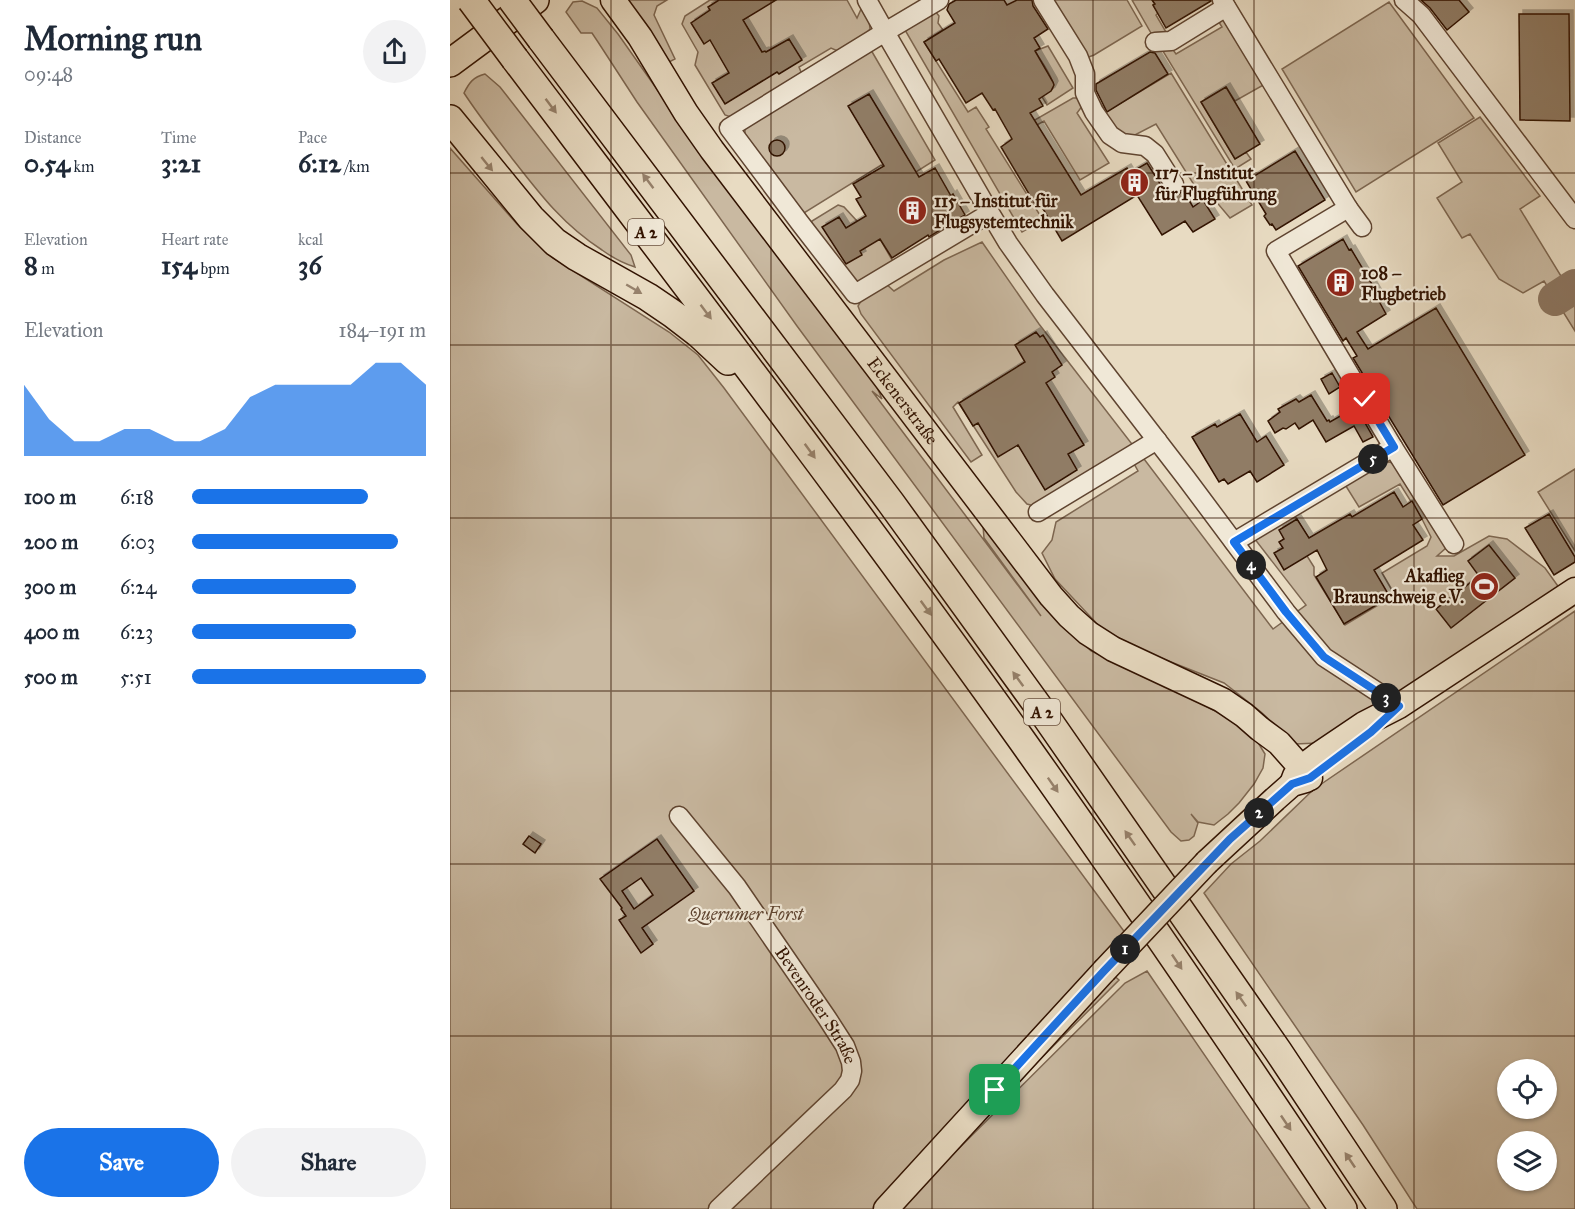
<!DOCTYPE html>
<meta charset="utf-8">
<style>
:root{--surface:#fff;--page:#f2f2f3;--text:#1f2937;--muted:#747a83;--accent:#1a73e8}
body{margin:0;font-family:"IM FELL Great Primer",serif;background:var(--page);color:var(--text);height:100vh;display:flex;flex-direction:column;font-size:22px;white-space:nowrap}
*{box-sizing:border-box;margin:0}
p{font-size:20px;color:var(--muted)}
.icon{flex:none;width:33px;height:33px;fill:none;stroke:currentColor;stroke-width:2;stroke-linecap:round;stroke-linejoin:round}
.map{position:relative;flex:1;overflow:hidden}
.drawer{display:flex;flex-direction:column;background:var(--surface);width:450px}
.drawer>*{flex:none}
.buttons{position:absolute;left:1047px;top:1059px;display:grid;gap:12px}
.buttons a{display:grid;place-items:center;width:60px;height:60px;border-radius:50%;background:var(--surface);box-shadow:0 2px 4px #0004;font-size:30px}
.pin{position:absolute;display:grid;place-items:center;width:51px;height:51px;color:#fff;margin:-26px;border-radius:12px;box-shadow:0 3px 9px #0006}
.km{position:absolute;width:30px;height:30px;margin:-15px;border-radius:50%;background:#222;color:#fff;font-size:16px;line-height:30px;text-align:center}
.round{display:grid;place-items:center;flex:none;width:63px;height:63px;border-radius:32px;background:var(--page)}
.overview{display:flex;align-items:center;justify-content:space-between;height:102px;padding:0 24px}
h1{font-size:33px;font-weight:700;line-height:45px}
.metrics{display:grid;grid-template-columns:repeat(3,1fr);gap:9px;height:102px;padding:6px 24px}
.metrics div{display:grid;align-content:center}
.metrics b{font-size:26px;font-weight:700}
.metrics small{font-size:16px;font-weight:400}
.metrics p{font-size:16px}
.chart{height:168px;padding:12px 24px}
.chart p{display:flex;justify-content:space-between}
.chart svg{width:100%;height:108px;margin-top:6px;fill:var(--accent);opacity:.7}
.button{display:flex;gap:12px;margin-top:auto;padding:12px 24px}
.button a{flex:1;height:69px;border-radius:36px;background:var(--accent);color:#fff;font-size:24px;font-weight:700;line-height:69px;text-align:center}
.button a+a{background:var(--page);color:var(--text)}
ul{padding:0 24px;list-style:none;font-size:20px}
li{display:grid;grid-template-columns:96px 72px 1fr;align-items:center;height:45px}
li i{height:15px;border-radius:8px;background:var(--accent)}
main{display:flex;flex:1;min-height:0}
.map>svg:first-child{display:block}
</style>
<main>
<section class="drawer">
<div class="overview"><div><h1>Morning run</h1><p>09:48</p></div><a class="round"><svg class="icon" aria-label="share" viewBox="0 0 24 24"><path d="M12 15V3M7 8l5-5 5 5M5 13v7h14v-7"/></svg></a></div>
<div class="metrics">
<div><p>Distance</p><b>0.54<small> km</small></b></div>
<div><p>Time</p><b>3:21</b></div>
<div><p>Pace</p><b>6:12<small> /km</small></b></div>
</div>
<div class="metrics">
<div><p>Elevation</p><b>8<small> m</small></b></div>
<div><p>Heart rate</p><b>154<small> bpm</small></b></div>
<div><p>kcal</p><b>36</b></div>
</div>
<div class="chart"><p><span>Elevation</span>184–191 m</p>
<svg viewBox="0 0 160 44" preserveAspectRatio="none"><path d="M0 44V15L10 29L20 38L30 38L40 33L50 33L60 38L70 38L80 33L90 20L100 15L110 15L120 15L130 15L140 6L150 6L160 15V44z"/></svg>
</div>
<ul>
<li><b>100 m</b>6:18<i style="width:75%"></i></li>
<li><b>200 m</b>6:03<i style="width:88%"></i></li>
<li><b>300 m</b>6:24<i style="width:70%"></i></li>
<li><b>400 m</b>6:23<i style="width:70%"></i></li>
<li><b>500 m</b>5:51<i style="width:100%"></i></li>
</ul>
<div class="button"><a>Save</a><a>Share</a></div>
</section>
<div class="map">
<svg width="1125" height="1209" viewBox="0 0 1125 1209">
<defs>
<filter id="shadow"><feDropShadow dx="4" dy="-4" stdDeviation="0" flood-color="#0004"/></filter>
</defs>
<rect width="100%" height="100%" fill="#e8dbc2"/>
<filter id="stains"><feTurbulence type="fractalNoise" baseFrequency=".00333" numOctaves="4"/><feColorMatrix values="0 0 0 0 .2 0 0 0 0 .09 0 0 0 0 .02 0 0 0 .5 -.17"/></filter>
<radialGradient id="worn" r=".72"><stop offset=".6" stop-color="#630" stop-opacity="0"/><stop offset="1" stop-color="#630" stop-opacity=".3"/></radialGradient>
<path fill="#c9b9a1" stroke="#7d6650" stroke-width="1.5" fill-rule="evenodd" d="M177 0H217L207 6 204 15 225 59 219 62 194 22Z
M260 0H397L407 18 412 7 419 20 420 29 413 38 390 52 381 48 349 67 353 77 284 118 275 115 245 65 248 52 232 24 235 16Z
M600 0H677L692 26 644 55 636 58Z
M682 0H702L705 4 703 5 708 13 706 15 716 32 701 33Z
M132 1 147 8 168 34 242 139 423 378 432 399 422 391 591 616 534 538 533 526 616 626 641 651 749 702 792 726 804 736 815 754 813 768 804 784 789 803 778 814 764 825 748 822 741 814 748 823 744 836 739 840 731 841 721 832 347 326 187 102 148 42 142 33H131L116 12 123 2Z
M939 2 1024 118 906 192 832 69Z
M485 11 489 16 488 23 493 30 474 42 518 112 526 107 539 127 536 129 593 220 572 232 455 30Z
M773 18 817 83 785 101 776 87 751 102 785 159 796 152 801 159 785 169 711 48 721 47 726 54 772 27 767 19Z
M598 46 623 88 597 105 589 92C620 97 591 62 585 51Z
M421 50 485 160 466 172 431 165 354 213 346 211 295 141V127Z
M721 73 802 205 780 218 764 199 746 188 706 124 683 136 664 132 641 88 656 112Z
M35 74 50 87 181 255 185 267C172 263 163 258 152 250 113 225 89 193 61 157 45 136 29 116 14 93 19 83 23 77 35 74Z
M623 98H628L633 105 627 113 659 163 630 180 594 121 578 130 576 125Z
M1030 117 1090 196 1070 209 1125 299V331L1094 281 1073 293 1049 279 1020 234 1012 238 987 198 1012 182 988 143Z
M0 148 67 224 103 258 219 332 248 355 274 388 676 934 650 963 669 980 441 1209H0Z
M388 205 394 207 407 221 422 225 446 267 408 284 361 225 362 221Z
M532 242 589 324 685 448 588 507 577 504 566 492 508 402 503 407 532 455 521 462 411 314 408 306 414 296 435 283 444 291 494 260Z
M691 455 823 629 856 605 804 538 843 513 861 542 852 548 864 567V575L895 625 940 598 943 592 932 573 977 546 981 537 972 519 950 484 909 507 894 483 923 465 940 462 951 470 997 547 987 556H1004L1039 536 1057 539 1095 568 1110 589 1096 602 868 743 845 744 811 712 774 683 688 649 651 628 605 579 592 553 602 540 606 522 688 471 682 460Z
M1125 469V551L1088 492Z
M1125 611V1209H967L913 1125 754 893 781 864 810 841 864 789ZM1058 1070H1096V1108H1058ZM1058 1142H1096V1180H1058Z
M697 971 860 1209H448L675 983Z"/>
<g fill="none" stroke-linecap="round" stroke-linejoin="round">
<path stroke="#8c7661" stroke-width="34" d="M1105 299 1125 286"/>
</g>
<path fill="#907b65" stroke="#311200" stroke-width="1.5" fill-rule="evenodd" filter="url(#shadow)" d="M269 0H326L293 20 312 52 315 51 316 52 339 39 352 60 329 74 327 72 275 104 262 83 279 73 260 40 254 44 241 23 260 10 258 7Z
M506 0H554L557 5 567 0H582L583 6 598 29 584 38 590 48 585 51 603 82 604 85 601 91 589 99 593 106 580 113 631 195 677 168 680 173 697 163 714 190 718 194 725 195 729 194 733 190 743 207 753 200 765 219 743 232 735 221 712 235 687 195 612 241 589 202 585 204 551 147 562 139 545 109 543 110 532 93 516 103 489 59 486 61 474 42 505 23 497 10 499 4Z
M702 0H761V1L716 28 703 5 705 4Z
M971 0H1009L1019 12 997 30 980 8Z
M1069 14H1119L1120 121 1070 120Z
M700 52 705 53 718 74 657 112 646 90V84Z
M776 87 810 144 785 159 751 102Z
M419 94 469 177 485 168 501 196 503 194 515 215 479 237 478 235 442 258 430 239 410 251 412 255 396 264 372 227 389 217 396 228 416 216 406 199 411 197 403 184 434 166 398 106Z
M319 148a8 8 0 1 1 16 0a8 8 0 1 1-16 0Z
M845 151 875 200 826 230 822 224 820 225 814 216 816 214 796 181Z
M893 239 899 250 901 249 932 301 930 303 936 314 907 332 918 349 986 308 1075 455 993 505 903 358 907 356 896 338 893 341 848 266Z
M586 332 590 337 593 335 612 365 602 372 605 377 596 383 634 445 618 454 627 470 595 490 568 445 548 457 528 423 523 426 509 403 575 362 565 345Z
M882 373 890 387 879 394 871 379Z
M861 395 877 421 879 420 880 422 906 407 923 437 913 442 904 426 876 442 863 420 849 429 845 423 836 429 833 428 825 433 818 421 830 412 828 409 846 399 849 402Z
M790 414 807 442 816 436 834 465 807 482 800 471 778 484 774 479 769 482 742 437 765 424 767 427Z
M944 492 953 507 962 501 972 519 963 525 973 540 924 570 940 597 894 624 866 577 877 570 867 550 834 570 824 553 833 548 829 542 834 539 829 530 847 519 859 538 900 514 902 517Z
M1099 514 1125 557V562L1104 575 1075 528Z
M1039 545 1065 578 1001 628 986 609 1029 576 1018 561Z
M79 836 91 844 85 853 73 844Z
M207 839 244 891 192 928 203 944 191 953 169 920 176 916 171 909 172 908 150 879ZM191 878 203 895 184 909 172 891Z"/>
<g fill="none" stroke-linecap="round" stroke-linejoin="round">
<defs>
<g id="minor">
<path d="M417 0 435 32 489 0"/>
<path d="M593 0 628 56 635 74V93L644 112 660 135 672 143 695 146 705 154 724 184"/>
<path d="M772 0 898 208 826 251 943 447 1004 544"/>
<path d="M954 0 971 15 1125 219"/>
<path d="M705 42 721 41 776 7"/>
<path d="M898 208 912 227"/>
<path d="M540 213 405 294 350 223 279 128 435 32 540 213 558 243 595 295 736 478 836 612 874 657 949 706"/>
<path d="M588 512 707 440"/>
<path d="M784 542 943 447"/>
<path id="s1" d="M229 816 287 887 377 1018 395 1046 401 1062 402 1071 400 1080 393 1090 268 1209"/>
</g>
<g id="major">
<path id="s2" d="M163 0 190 37 236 113 262 150 601 596 619 616 638 633 663 649 772 700 794 715 810 729 829 743 860 778"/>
<path d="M842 784 845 776 851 768 868 755 914 724 949 706 1125 590"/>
<path d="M757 862 825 799 842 784 856 780"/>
<path d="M436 1209 654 971"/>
</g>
<path id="highway" d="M91 39 441 503 596 717 828 1051 933 1209
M65 59C236 285 407 509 571 739 681 894 788 1051 893 1209
M0 63 85 0
M0 119 81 218 105 242 127 257 198 297 223 314 249 334 278 361"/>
</defs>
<use href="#minor" stroke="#5f4430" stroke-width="21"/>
<use href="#major" stroke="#311200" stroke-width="27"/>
<use href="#highway" stroke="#311200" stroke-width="30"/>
<use href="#minor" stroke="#f0e8d7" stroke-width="18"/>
<use href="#major" stroke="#e8dbc2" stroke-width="24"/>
<use href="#highway" stroke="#e8dbc2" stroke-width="27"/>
<defs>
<path id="major-bridge" d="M654 971 757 862"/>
<path id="highway-bridge" d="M21 0 65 59
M62 0 91 39"/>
</defs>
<use href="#major-bridge" stroke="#311200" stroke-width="27" stroke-linecap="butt"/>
<use href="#highway-bridge" stroke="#311200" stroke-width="30" stroke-linecap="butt"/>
<use href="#major-bridge" stroke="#e8dbc2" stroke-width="24"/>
<use href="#highway-bridge" stroke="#e8dbc2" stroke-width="27"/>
</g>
<defs><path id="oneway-solid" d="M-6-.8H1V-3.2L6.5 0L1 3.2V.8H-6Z" transform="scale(1.5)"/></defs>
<g fill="#96816b">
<use href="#oneway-solid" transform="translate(101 106) rotate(53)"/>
<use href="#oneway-solid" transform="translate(37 164) rotate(51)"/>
<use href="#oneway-solid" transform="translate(198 181) rotate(-127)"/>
<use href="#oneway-solid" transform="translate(184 289) rotate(30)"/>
<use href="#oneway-solid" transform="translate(256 312) rotate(53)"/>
<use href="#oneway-solid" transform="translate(360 451) rotate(54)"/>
<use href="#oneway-solid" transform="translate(476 608) rotate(54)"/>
<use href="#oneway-solid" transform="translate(568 679) rotate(-126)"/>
<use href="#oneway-solid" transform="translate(603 785) rotate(55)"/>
<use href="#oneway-solid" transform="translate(680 838) rotate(-125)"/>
<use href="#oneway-solid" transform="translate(727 962) rotate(56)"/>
<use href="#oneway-solid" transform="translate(791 999) rotate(-125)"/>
<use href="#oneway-solid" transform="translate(836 1123) rotate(56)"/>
<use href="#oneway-solid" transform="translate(900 1160) rotate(-124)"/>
</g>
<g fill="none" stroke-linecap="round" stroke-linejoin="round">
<defs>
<path id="route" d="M545 1090 654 971 780 839 842 784 860 778 921 732 949 706 874 657 836 612 784 542 944 447 915 399"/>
</defs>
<use href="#route" stroke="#fff" stroke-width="12"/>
<use href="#route" stroke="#1a73e8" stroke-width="8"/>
</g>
<path fill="none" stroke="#311200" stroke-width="1.5" stroke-opacity="0.55" d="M161 0V1209M321 0V1209M482 0V1209M643 0V1209M804 0V1209M964 0V1209M0 173H1125M0 345H1125M0 518H1125M0 691H1125M0 864H1125M0 1036H1125"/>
<defs>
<symbol id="building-disc" viewBox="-11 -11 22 22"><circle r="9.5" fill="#8f2418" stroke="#f0e8d7"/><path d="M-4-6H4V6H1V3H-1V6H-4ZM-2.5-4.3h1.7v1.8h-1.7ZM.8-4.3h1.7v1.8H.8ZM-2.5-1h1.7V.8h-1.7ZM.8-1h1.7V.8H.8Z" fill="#fff"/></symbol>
<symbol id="stadium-disc" viewBox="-11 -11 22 22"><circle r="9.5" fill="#8f2418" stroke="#f0e8d7"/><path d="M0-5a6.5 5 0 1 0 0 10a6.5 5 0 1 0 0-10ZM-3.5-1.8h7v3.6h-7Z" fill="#fff"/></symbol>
</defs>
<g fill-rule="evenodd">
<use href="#building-disc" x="668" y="166" width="33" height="33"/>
<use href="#building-disc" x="446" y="194" width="33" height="33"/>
<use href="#building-disc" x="874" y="266" width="33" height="33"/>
<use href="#stadium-disc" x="1018" y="570" width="33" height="33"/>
</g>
<g text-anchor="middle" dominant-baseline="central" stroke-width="4.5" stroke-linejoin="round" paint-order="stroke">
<g fill="#f0e8d7" stroke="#6a5240" stroke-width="1.5">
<rect x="178" y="219" width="36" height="26" rx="4.5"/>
<rect x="574" y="699" width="36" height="26" rx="4.5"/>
</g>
<g font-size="16" font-weight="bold" fill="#311200">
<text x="196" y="232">A 2</text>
<text x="592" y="712">A 2</text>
</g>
<g font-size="18" font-weight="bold" fill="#311200" stroke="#f0e8d7" text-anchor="start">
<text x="705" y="173">117 – Institut<tspan x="705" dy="21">für Flugführung</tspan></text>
<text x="484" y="201">115 – Institut für<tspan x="484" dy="21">Flugsystemtechnik</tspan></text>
<text x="911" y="273">108 –<tspan x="911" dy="21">Flugbetrieb</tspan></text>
<text x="1014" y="576" text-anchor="end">Akaflieg<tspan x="1014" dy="21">Braunschweig e.V.</tspan></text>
</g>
<g font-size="18" fill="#311200" stroke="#f0e8d7">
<text stroke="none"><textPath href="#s2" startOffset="495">Eckenerstraße</textPath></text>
<text stroke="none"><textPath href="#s1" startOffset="234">Bevenroder Straße</textPath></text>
</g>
<g font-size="18" font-style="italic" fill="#5f4430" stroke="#f0e8d7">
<text x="296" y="914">Querumer Forst</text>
</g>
</g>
<rect width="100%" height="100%" filter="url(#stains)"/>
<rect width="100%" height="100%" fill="url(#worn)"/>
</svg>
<div class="buttons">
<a><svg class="icon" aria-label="locate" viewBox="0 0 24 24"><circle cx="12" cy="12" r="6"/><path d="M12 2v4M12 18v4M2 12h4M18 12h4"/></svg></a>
<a><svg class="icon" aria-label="layers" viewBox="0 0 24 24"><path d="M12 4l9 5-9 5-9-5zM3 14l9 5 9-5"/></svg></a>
</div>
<div class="pin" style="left:545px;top:1090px;background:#1e9e55"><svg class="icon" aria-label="arrive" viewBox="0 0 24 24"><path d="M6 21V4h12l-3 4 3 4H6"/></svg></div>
<div class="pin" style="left:915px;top:399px;background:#d93025"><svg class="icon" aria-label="check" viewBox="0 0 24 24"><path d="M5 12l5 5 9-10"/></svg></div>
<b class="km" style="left:675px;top:949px">1</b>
<b class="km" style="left:809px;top:813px">2</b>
<b class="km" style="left:936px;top:698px">3</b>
<b class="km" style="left:801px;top:565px">4</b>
<b class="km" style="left:923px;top:459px">5</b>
</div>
</main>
